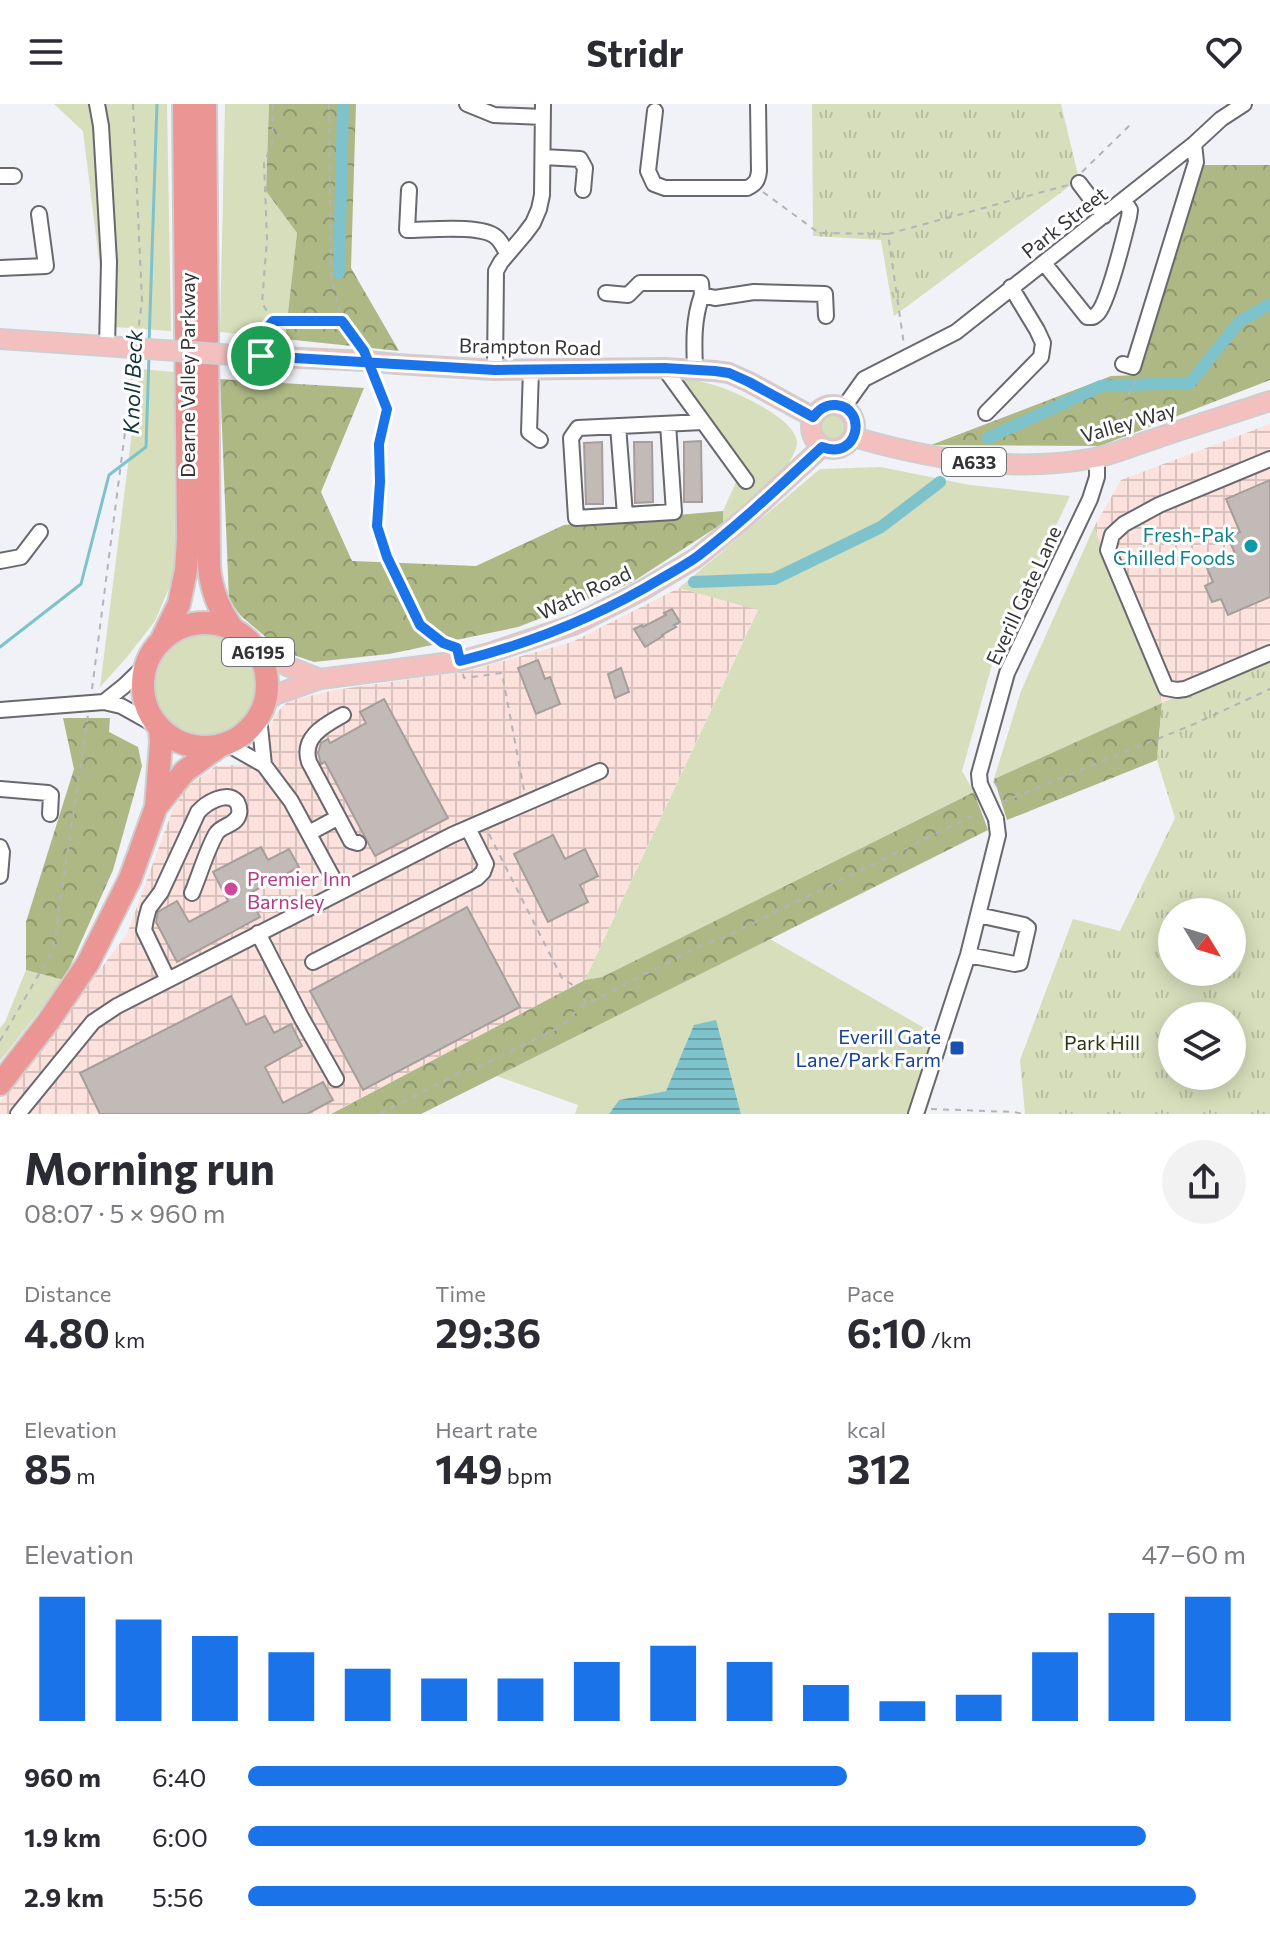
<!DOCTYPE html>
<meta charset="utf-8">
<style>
:root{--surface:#fff;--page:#f2f2f3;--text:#2b2b33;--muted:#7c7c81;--accent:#1a73e8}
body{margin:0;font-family:Commissioner,sans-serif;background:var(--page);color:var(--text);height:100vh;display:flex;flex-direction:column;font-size:30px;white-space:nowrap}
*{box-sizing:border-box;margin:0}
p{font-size:26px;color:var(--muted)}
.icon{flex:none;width:44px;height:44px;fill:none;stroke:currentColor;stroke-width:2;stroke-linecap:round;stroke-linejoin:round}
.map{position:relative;height:1010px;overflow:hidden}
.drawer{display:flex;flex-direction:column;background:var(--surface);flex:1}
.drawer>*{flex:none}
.needle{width:52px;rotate:128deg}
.tools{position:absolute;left:1158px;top:794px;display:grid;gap:16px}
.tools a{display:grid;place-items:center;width:88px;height:88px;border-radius:50%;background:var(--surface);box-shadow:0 4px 20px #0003;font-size:40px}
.pin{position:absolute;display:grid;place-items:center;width:68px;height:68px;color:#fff;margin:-34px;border:4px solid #fff;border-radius:50%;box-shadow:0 2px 8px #0007}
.round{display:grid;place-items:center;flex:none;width:84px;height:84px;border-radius:42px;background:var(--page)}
.overview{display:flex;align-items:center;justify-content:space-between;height:136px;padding:0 24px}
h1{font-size:44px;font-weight:700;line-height:60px}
.metrics{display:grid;grid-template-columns:repeat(3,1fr);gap:12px;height:136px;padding:8px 24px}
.metrics div{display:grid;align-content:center}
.metrics b{font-size:40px;font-weight:700}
.metrics small{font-size:22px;font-weight:400}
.metrics p{font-size:22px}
.chart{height:224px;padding:16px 24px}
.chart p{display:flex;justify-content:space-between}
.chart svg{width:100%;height:144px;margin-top:8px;stroke:var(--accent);stroke-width:6}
ul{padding:0 24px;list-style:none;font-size:26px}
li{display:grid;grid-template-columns:128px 96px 1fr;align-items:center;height:60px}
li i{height:20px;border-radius:10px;background:var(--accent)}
header{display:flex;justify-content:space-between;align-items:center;height:104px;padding:0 24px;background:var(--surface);font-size:36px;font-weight:700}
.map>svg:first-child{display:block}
</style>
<header><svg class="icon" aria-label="menu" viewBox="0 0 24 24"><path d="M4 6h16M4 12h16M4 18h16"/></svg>Stridr<svg class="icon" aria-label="heart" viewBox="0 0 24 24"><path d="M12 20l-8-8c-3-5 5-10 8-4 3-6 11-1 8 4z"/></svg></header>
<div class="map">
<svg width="1270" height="1010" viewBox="0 0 1270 1010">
<defs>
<pattern id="industrial-grid" width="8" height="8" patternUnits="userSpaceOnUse" patternTransform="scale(2)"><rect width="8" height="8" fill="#fce1dd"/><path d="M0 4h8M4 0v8" fill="none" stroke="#d9c2be"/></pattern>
<pattern id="forest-crowns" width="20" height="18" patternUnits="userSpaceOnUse" patternTransform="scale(2)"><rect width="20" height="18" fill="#adb885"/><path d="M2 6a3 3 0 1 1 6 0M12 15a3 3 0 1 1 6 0" fill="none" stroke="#8e966e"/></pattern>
<pattern id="park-tufts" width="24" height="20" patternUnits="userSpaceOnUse" patternTransform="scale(2)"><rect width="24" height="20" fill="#d6debb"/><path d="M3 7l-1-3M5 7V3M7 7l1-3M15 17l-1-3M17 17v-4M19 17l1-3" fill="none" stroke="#b8bfa1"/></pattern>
<pattern id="water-rules" width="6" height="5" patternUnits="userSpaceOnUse" patternTransform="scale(2)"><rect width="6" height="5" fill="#7ec3cb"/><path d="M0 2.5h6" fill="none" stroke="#689fa6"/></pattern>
</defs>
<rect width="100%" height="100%" fill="#f1f1f8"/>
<path fill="url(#industrial-grid)" d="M1270 320V550L1162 599 1094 423 1121 376Z
M679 484 758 505 585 876 330 1010H0V998L127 830 173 705 189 681 216 662 241 661 268 636 274 612 288 597 335 586 468 567 572 538Z"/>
<path fill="#d6debb" d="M54 0H167L171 227 102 222 104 196 83 27Z
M225 0H269L266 87 297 129 285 235 220 228Z
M140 265 174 268 175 470 155 517 127 553 100 583Z
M662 270C682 274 704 277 723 284 742 291 796 316 797 338 797 346 791 354 788 361L723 419V407L737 376Z
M818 324a16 16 0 1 1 32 0a16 16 0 1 1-32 0Z
M881 363 970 381 1070 392 995 550 962 667 974 688 602 873 585 876 758 506 679 484 820 365Z
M1094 423 1162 599 994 675 1021 587Z
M154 581a51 51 0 1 1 102 0a51 51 0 1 1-102 0Z
M770 835 933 929 908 1010H741L716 917 694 922 666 987 619 996 609 1010H575L578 1001 497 972Z
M26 866 64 876 0 957V924L5 918Z"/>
<path fill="url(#forest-crowns)" d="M269 0H356L351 164 399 247 285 235 297 129 266 87Z
M1201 61H1270V276L1100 342 931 341 1111 272 1138 271Z
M220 275 364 284 321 388 352 457 476 462 564 421 723 407V419L631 479 518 523 389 550 314 558 282 547 241 512 229 496Z
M1162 599 1157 656 1007 716 994 675Z
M63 614H110L109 628 138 643 142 662 113 766 64 876 26 866V818L74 665Z
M974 688 988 726 421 1010H331L585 876 602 873Z"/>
<path fill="url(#park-tufts)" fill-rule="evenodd" d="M812 0H1061L1079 75 894 212 881 136 813 132Z
M1270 550V1010H1025L1020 956 1073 815 1120 827 1175 714 1157 656 1162 599ZM1172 808H1232V868H1172ZM1172 912H1232V972H1172Z"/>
<path fill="url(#water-rules)" d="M716 916 741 1010H609L619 996 666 987 694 921Z"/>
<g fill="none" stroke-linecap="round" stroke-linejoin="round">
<path stroke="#7ec3cb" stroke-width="3" d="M149 240 157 0
M0 543 81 480 109 371 146 343 149 252"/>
<path stroke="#7ec3cb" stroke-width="12" d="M339 169 343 0
M988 334 1101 282 1190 279 1239 218 1270 200
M694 478 774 475 881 423 940 378"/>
</g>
<path fill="#c1bab6" stroke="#a59e9a" stroke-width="2" d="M701 337 702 398H684V338Z
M602 338 603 400H586L584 339Z
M634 338H652L653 398 635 399Z
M1270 376V493L1228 511 1221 495 1212 498 1205 482 1213 478 1207 464 1236 452 1228 433 1240 428 1226 395Z
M672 505 680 518 674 521 676 523 662 531 663 532 645 543 634 525 642 521 643 523 666 511 664 509Z
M538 556 545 575 550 573 560 600 536 610 518 564Z
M621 564 629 588 615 594 608 570Z
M384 595 448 714 375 752 325 658 321 660 318 649 321 639 328 635 330 639 366 619 360 608Z
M553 731 565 755 585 745 598 772 580 781 588 798 548 818 514 750Z
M261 743 268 756 289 745 299 763 248 790 260 813 177 858 156 818 158 808 177 797 189 818 228 797 213 768Z
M467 803 520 903 363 986 310 887Z
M231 892 246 921 265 912 274 929 291 920 302 942 265 963 283 999 323 978 333 996 307 1010H100L80 969Z"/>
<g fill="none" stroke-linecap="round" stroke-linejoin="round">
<defs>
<path id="minor" d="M97 0 101 22 109 158 107 242
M467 0 494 11 543 13
M655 7 648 67 654 80 665 84H747C756 80 758 76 759 67L758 0
M543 53 580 55 585 64 583 86
M0 72H14
M1079 79 1104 112
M409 86 407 126C427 126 482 120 496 133 501 137 504 144 507 149
M1044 159 1087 213C1093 213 1093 214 1098 209 1109 196 1124 133 1129 113L1130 106 1124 97
M0 164 46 162 39 110
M606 189 628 191 640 179H701L702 191
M702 191 715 194 754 188 825 190 826 212
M1123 260 1133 263 1196 58 1194 40
M664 264 746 377
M531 265 529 328 540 336
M695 265C694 240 693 215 702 191
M495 266 496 167 501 158 524 131 533 119 539 105 542 91 543 0
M844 303 864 275 956 228 1194 40 1221 15 1244 0
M986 309 1041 253 1043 239 1037 226 1011 183
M668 320 674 408 576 414 571 334 578 324 703 318
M618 322 625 411
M1270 355 1159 401 1124 420 1112 431 1108 446 1166 584 1177 586 1185 585 1270 549
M0 457 21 453 40 428
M104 598 124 582 147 560
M0 606 104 598 121 602 157 622
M343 611C325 621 301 633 309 658L351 737 358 739
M259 613 264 661
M227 640 264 661 291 697 340 787
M980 680 979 670 1007 569 1090 395 1097 373V353
M0 685 48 689 51 691 50 710
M309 729 337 714
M0 743 2 748 0 772
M258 829 301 913 336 975
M968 851 1015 860 1020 859 1028 824 1024 821 978 811
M313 858 477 774 483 768 486 760 468 724
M168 876 144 826 146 815 149 804 161 788 198 708C206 699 227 686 237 698 239 702 240 706 239 710 236 722 221 721 216 730 206 748 200 770 192 789
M18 1010 93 918 117 902 452 731 600 667
M916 1010 968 851 998 731 996 715"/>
<path id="major" d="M0 235 119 243
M235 251 367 257
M397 260 495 266 664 264 715 267 729 269 749 278 813 313
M811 323a22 22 0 1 1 44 0a22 22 0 1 1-44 0Z
M854 333C933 356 1013 369 1095 354 1115 350 1135 341 1154 335 1192 322 1231 310 1270 297
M253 540 287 562 320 575
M266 597 277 590 320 575 460 557 492 548 576 520 641 487 696 454 745 414 822 343"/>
<path id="highway" d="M205 0 209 462C211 486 219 506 233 525
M143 581a62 62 0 1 1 124 0a62 62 0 1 1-124 0Z
M161 537 179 500 186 466 188 435 184 0
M156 703 185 667 218 643
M0 980 48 918 88 859 130 775 156 703 161 638 160 625"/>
</defs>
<use href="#minor" stroke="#68686e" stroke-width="18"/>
<use href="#major" stroke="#cececf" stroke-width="22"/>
<use href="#highway" stroke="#cececf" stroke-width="26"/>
<path stroke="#b3b3b8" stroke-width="2" stroke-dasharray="6 6" stroke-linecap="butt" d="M133 0 142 197 138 228
M329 0 331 172 342 217 360 241
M1082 68 1130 21
M763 88 819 129 888 130 904 241
M888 130 1068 81
M273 217 262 199 267 135 264 59 272 40 273 0
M264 236 267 224 273 217H341
M375 272 387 305 379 340 380 378 377 422 387 453 420 521 443 539 453 543
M1107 334 1136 276
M463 570 464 574 502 569 524 686
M92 585 134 258
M994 677 1005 696
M1002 698 1192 621 1270 585
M489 730 562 874 579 885 586 899
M0 937 53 846 88 611
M931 1005 1014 1008 1024 1010
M380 1010 461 968 482 961 562 922 579 904 696 844 733 829 978 709"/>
<use href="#minor" stroke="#fff" stroke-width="14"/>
<use href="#major" stroke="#f3c0bf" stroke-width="18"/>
<use href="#highway" stroke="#eb9695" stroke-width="22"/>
<defs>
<path id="minor-bridge" d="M980 680 996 715"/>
<path id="major-bridge" d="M119 243 235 251
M367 257 397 260"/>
</defs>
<use href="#minor-bridge" stroke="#68686e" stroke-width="18" stroke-linecap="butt"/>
<use href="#major-bridge" stroke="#cececf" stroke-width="22" stroke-linecap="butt"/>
<use href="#minor-bridge" stroke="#fff" stroke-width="14"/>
<use href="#major-bridge" stroke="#f3c0bf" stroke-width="18"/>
</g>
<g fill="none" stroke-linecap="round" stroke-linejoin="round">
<defs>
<path id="route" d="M261 252 267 224 273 217H342L364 247 387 305 379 340 380 378 377 422 387 453 420 521 443 539 457 544 460 557C532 539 599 512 662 474 674 467 687 460 698 452 742 418 782 380 822 343 859 357 868 304 836 301 825 300 819 306 813 313L749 278 729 269 715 267 664 264 495 266 261 252"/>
</defs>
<use href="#route" stroke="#fff" stroke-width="16"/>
<use href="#route" stroke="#1a73e8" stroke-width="10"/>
</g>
<circle fill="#0f9aa8" stroke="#fff" stroke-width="3" cx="1251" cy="442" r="8"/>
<circle fill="#d1479c" stroke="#fff" stroke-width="3" cx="231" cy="785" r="8"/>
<rect fill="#1a4fb4" stroke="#fff" stroke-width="3" x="949" y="936" width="16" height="16" rx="4"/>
<g text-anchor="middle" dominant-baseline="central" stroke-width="6" stroke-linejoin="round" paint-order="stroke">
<g fill="#fff" stroke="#717172" stroke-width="2">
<rect x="942" y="344" width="64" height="28" rx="6"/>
<rect x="222" y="534" width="72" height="28" rx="6"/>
</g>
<g font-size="18" font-weight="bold" fill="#343436">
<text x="974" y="358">A633</text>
<text x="258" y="548">A6195</text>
</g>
<g font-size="20" fill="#343436" stroke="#fff">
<text transform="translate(1064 118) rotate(-38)">Park Street</text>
<text transform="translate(530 242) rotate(1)">Brampton Road</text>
<text transform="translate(187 271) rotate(-90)">Dearne Valley Parkway</text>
<text transform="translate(1128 318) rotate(-16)">Valley Way</text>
<text transform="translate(584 488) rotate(-25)">Wath Road</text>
<text transform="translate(1023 491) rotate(-65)">Everill Gate Lane</text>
</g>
<g font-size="20" fill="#0d838f" stroke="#fff" text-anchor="end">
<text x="1235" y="430">Fresh-Pak<tspan x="1235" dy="23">Chilled Foods</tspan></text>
</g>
<g font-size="20" fill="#b23c85" stroke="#fff" text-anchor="start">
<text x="247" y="774">Premier Inn<tspan x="247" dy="23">Barnsley</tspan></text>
</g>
<g font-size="20" fill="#164399" stroke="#fff" text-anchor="end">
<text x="941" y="932">Everill Gate<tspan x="941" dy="23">Lane/Park Farm</tspan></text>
</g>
<g font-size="20" fill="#2e340d" stroke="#fff">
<text x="1102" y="938">Park Hill</text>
</g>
<g font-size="22" font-style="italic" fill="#103337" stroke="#fff">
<text transform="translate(132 278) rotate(-88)">Knoll Beck</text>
</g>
</g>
</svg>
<div class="tools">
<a><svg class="needle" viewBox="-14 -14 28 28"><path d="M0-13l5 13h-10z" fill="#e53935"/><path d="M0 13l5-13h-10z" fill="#7c7c81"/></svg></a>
<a><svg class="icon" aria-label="layers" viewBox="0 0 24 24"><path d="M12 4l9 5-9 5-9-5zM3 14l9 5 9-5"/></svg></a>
</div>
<div class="pin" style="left:261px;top:252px;background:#1e9e55"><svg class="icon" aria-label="arrive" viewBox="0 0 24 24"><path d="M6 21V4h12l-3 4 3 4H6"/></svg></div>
</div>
<section class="drawer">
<div class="overview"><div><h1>Morning run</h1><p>08:07 · 5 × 960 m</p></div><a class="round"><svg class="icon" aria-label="share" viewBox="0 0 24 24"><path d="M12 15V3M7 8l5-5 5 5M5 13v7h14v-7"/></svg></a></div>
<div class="metrics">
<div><p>Distance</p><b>4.80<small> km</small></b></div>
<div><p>Time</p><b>29:36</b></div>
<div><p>Pace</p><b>6:10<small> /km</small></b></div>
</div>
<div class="metrics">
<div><p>Elevation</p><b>85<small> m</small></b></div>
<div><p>Heart rate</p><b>149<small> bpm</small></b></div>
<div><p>kcal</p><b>312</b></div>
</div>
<div class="chart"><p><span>Elevation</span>47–60 m</p>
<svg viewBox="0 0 160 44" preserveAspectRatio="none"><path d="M5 44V6M15 44V13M25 44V18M35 44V23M45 44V28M55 44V31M65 44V31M75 44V26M85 44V21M95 44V26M105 44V33M115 44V38M125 44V36M135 44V23M145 44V11M155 44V6"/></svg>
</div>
<ul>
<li><b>960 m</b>6:40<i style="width:60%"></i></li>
<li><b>1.9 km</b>6:00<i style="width:90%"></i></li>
<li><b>2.9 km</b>5:56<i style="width:95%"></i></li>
</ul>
</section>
